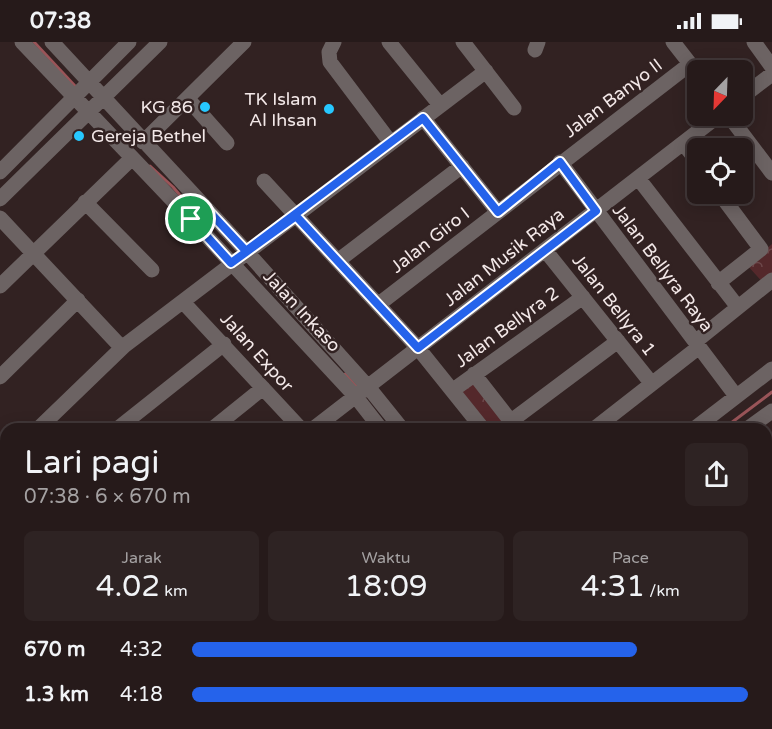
<!DOCTYPE html>
<html lang="id">
<meta charset="utf-8">
<style>
:root{--surface:#261a1a;--page:#2e2323;--text:#f1f3f6;--muted:#a4a1a2;--line:#423839;--accent:#2563eb}
body{margin:0;font-family:"Varela Round",sans-serif;background:var(--page);color:var(--text);height:100vh;display:flex;flex-direction:column;font-size:22px;white-space:nowrap}
*{box-sizing:border-box;margin:0}
p{font-size:20px;color:var(--muted)}
.icon{flex:none;width:33px;height:33px;fill:none;stroke:currentColor;stroke-width:2;stroke-linecap:round;stroke-linejoin:round}
.map{position:relative;flex:1;overflow:hidden}
.details{position:absolute;left:0px;top:381px;width:772px;height:306px;display:flex;flex-direction:column;background:var(--surface);border-radius:18px 18px 0 0;box-shadow:0 3px 15px #0003,0 0 0 2px var(--line)}
.details>*{flex:none}
.needle{width:39px;rotate:203deg}
.controls{position:absolute;left:687px;top:18px;display:grid;gap:12px}
.controls a{display:grid;place-items:center;width:66px;height:66px;border-radius:9px;background:var(--surface);box-shadow:0 3px 15px #0003,0 0 0 2px var(--line);font-size:30px}
.pin{position:absolute;display:grid;place-items:center;width:51px;height:51px;color:#fff;margin:-26px;border:3px solid #fff;border-radius:50%;box-shadow:0 2px 6px #0007}
.round{display:grid;place-items:center;flex:none;width:63px;height:63px;border-radius:9px;background:var(--page)}
.head{display:flex;align-items:center;justify-content:space-between;height:102px;padding:0 24px}
h1{font-size:33px;font-weight:600;line-height:45px}
.figures{display:grid;grid-template-columns:repeat(3,1fr);gap:9px;height:102px;padding:6px 24px}
.figures div{display:grid;align-content:center;border-radius:9px;background:var(--page);text-align:center}
.figures b{font-size:30px;font-weight:600}
.figures small{font-size:16px;font-weight:400}
.figures p{font-size:16px}
ul{padding:0 24px;list-style:none;font-size:20px}
li{display:grid;grid-template-columns:96px 72px 1fr;align-items:center;height:45px}
li i{height:15px;border-radius:8px;background:var(--accent)}
.status{display:flex;justify-content:space-between;align-items:center;height:42px;padding:0 30px;background:var(--surface);direction:ltr}
.status svg{height:16px;fill:currentColor}
.map>svg:first-child{display:block}
</style>
<div class="status"><b>07:38</b><svg viewBox="0 0 49 12"><path d="M0 12V9h3v3zM5 12V6h3v6zM10 12V3h3v9zM15 12V0h3v12zM26 1h20v11H26zM47 4h2v5h-2z"/></svg></div>
<div class="map">
<svg width="772" height="687" viewBox="0 0 772 687">
<defs>
<pattern id="park-crowns" width="20" height="18" patternUnits="userSpaceOnUse" patternTransform="scale(1.5)"><rect width="20" height="18" fill="#54282b"/><path d="M2 6a3 3 0 1 1 6 0M12 15a3 3 0 1 1 6 0" fill="none" stroke="#6d474a"/></pattern>
</defs>
<rect width="100%" height="100%" fill="#322222"/>
<path fill="url(#park-crowns)" d="M772 202V241L767 245 747 223Z
M472 339 510 387H486L458 349Z"/>
<g fill="none" stroke-linecap="round" stroke-linejoin="round">
<path stroke="#9a5458" stroke-width="3" d="M34 0 76 45
M150 124 173 145 195 171
M345 332 359 347
M723 387 772 350
M332 687 340 681"/>
<path stroke="#9a5458" stroke-width="20" d="M0 607 6 613
M60 681 64 687"/>
<path stroke="#6c6363" stroke-width="15" d="M22 0 200 187 356 355 381 387
M52 0 246 209 369 346 402 387
M334 0 329 10 330 20 391 101
M389 0 440 63
M463 0 514 66
M673 0 698 32
M754 0 772 25
M535 8 538 0
M742 55 772 32
M188 57 227 101
M729 74 772 131
M423 76 498 170
M143 100 244 0
M683 101 698 120
M560 120 736 354
M0 130 129 0
M638 136 737 264
M264 139 418 306 483 387
M0 157 160 0
M85 160 152 228
M0 176 122 306
M545 208 652 342
M339 218 462 124
M718 241 761 207 720 152
M0 244 131 117
M183 260 301 387
M379 262 690 22
M695 300 772 238
M474 332 516 386
M0 335 78 258
M453 348 583 255
M511 379 618 299
M38 387 124 304 486 29
M117 387 224 302
M212 387 263 346
M313 387 718 74
M594 387 699 305
M694 387 772 327
M747 387 772 369
M0 425 6 419
M766 449 772 445
M766 491 772 499
M766 523 772 518
M0 579 6 586
M766 596 772 592
M0 625 6 619
M81 681 85 687
M155 681 160 687
M239 681 244 687
M532 681 537 687
M609 681 614 687
M628 681 632 687
M710 681 714 687
M305 687 313 681
M357 687 365 681
M462 687 470 681"/>
</g>
<g fill="none" stroke-linecap="round" stroke-linejoin="round">
<defs>
<path id="route" d="M191 177 231 221 296 174 418 306 596 169 560 120 498 170 423 76 246 209 204 164 191 177"/>
</defs>
<use href="#route" stroke="#fff" stroke-width="12"/>
<use href="#route" stroke="#2563eb" stroke-width="8"/>
</g>
<g fill="#27c8ff" stroke="#322222" stroke-width="2">
<circle cx="205" cy="65" r="6"/>
<circle cx="329" cy="67" r="6"/>
<circle cx="79" cy="94" r="6"/>
</g>
<g text-anchor="middle" dominant-baseline="central" stroke-width="5" stroke-linejoin="round" paint-order="stroke">
<g font-size="18" fill="#f3e8e8" stroke="#322222">
<text transform="translate(613 56) rotate(-37)">Jalan Banyo II</text>
<text transform="translate(430 198) rotate(-38)">Jalan Giro I</text>
<text transform="translate(504 215) rotate(-38)">Jalan Musik Raya</text>
<text transform="translate(663 226) rotate(53)">Jalan Bellyra Raya</text>
<text transform="translate(614 263) rotate(52)">Jalan Bellyra 1</text>
<text transform="translate(302 269) rotate(47)">Jalan Inkaso</text>
<text transform="translate(507 285) rotate(-36)">Jalan Bellyra 2</text>
<text transform="translate(257 310) rotate(48)">Jalan Expor</text>
</g>
<g font-size="18" fill="#f3e8e8" stroke="#322222" text-anchor="end">
<text x="317" y="57">TK Islam<tspan x="317" dy="21">Al Ihsan</tspan></text>
<text x="193" y="65">KG 86</text>
<text x="91" y="94" text-anchor="start">Gereja Bethel</text>
</g>
</g>
</svg>
<div class="controls">
<a><svg class="needle" viewBox="-14 -14 28 28"><path d="M0-13l5 13h-10z" fill="#e53935"/><path d="M0 13l5-13h-10z" fill="#a4a1a2"/></svg></a>
<a><svg class="icon" aria-label="locate" viewBox="0 0 24 24"><circle cx="12" cy="12" r="6"/><path d="M12 2v4M12 18v4M2 12h4M18 12h4"/></svg></a>
</div>
<div class="pin" style="left:191px;top:177px;background:#1e9e55"><svg class="icon" aria-label="arrive" viewBox="0 0 24 24"><path d="M6 21V4h12l-3 4 3 4H6"/></svg></div>
<section class="details">
<div class="head"><div><h1>Lari pagi</h1><p>07:38 · 6 × 670 m</p></div><a class="round"><svg class="icon" aria-label="share" viewBox="0 0 24 24"><path d="M12 15V3M7 8l5-5 5 5M5 13v7h14v-7"/></svg></a></div>
<div class="figures">
<div><p>Jarak</p><b>4.02<small> km</small></b></div>
<div><p>Waktu</p><b>18:09</b></div>
<div><p>Pace</p><b>4:31<small> /km</small></b></div>
</div>
<ul>
<li><b>670 m</b>4:32<i style="width:80%"></i></li>
<li><b>1.3 km</b>4:18<i style="width:100%"></i></li>
</ul>
</section>
</div>
